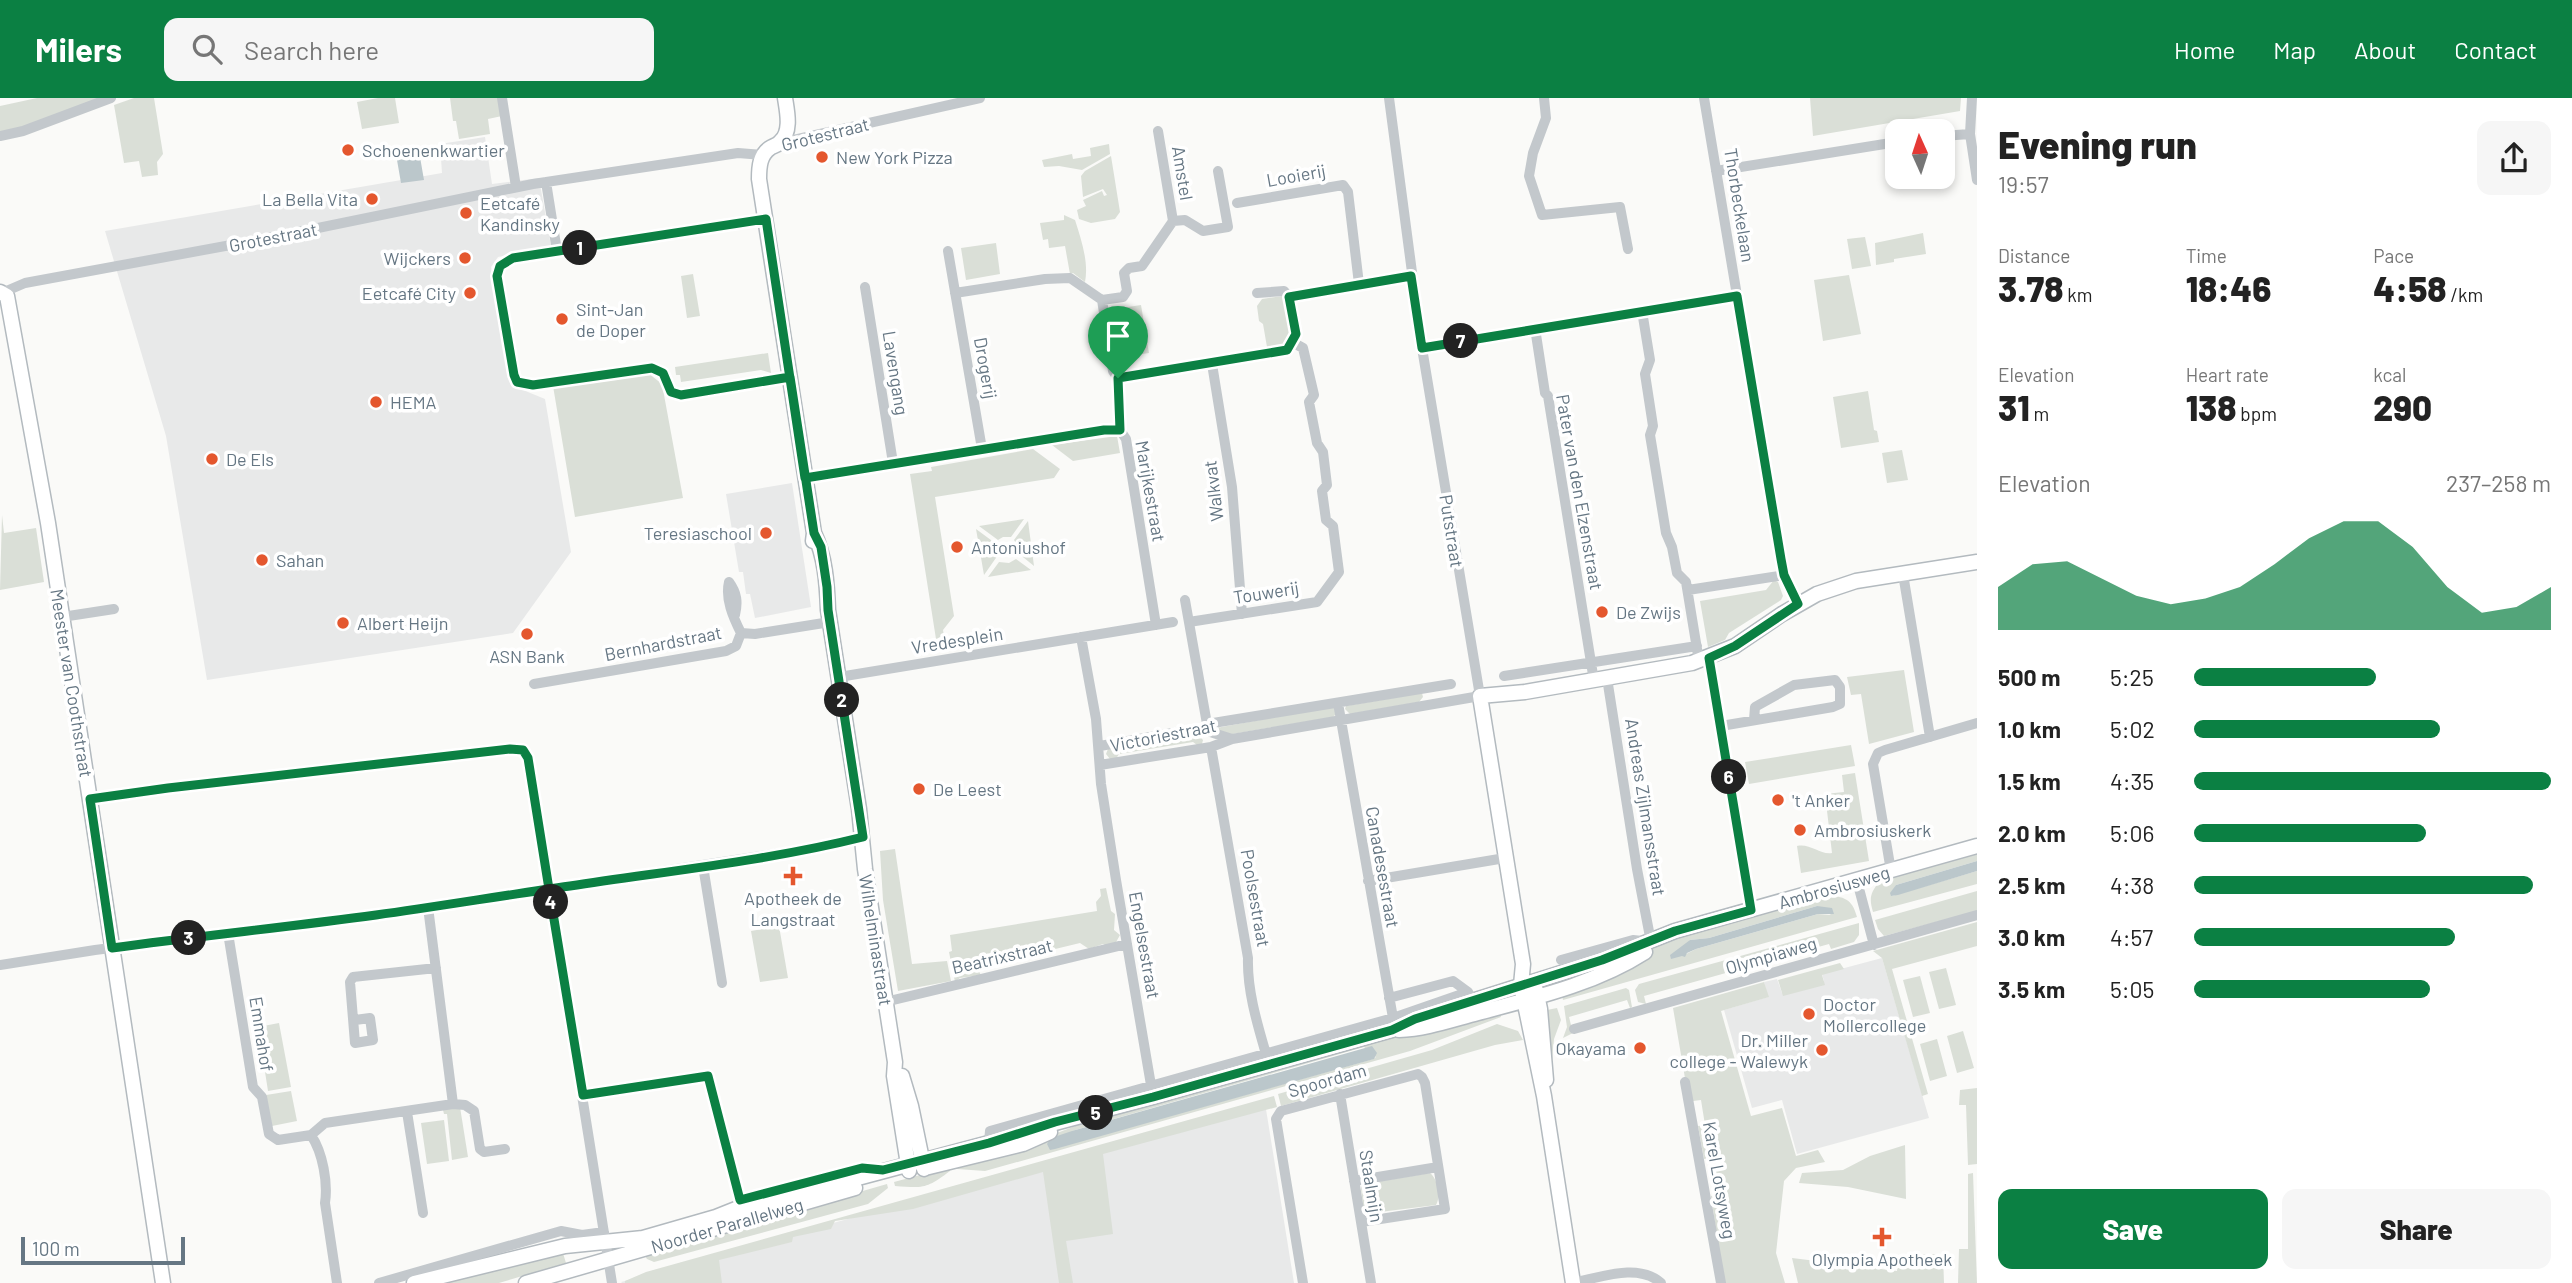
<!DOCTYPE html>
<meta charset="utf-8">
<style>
:root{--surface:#fff;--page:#f6f6f6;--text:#222;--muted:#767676;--accent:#0b8043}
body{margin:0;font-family:Barlow,sans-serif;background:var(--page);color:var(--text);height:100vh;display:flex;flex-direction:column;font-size:26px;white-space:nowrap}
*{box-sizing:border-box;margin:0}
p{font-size:23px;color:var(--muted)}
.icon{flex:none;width:38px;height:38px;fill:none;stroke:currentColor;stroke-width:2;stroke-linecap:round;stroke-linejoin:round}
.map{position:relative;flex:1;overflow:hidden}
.details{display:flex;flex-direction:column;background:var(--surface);width:595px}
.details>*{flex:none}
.needle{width:46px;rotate:357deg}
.buttons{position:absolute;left:1885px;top:21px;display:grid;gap:14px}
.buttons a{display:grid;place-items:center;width:70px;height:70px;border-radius:14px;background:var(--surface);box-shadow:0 4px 10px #0003;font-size:35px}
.scale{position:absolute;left:21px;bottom:18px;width:164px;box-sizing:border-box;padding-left:7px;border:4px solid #657683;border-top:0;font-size:19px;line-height:24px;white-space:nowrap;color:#657683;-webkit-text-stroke:5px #fff;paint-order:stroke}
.pin{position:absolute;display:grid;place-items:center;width:60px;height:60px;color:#fff;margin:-72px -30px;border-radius:50% 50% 50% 0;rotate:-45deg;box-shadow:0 0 7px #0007}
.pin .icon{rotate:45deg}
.km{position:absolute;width:35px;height:35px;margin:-18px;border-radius:50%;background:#222;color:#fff;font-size:19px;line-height:35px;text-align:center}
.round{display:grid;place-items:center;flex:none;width:74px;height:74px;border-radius:14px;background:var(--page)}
.head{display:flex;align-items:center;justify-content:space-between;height:119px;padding:0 21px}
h1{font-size:38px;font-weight:800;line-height:52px}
.figures{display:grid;grid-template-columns:repeat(3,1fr);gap:10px;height:119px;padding:7px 21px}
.figures div{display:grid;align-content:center}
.figures b{font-size:35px;font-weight:800}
.figures small{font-size:19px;font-weight:400}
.figures p{font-size:19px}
.chart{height:196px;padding:14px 21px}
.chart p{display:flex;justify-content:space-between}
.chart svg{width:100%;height:126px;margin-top:7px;fill:var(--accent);opacity:.7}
.action{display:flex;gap:14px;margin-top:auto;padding:14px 21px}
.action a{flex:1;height:80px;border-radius:14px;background:var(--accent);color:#fff;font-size:28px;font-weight:800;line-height:80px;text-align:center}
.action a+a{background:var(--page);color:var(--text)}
ul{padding:0 21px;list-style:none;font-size:23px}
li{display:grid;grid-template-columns:112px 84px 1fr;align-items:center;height:52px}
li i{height:18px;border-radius:9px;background:var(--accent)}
header{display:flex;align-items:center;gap:42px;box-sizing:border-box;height:98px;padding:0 35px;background:var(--accent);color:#fff}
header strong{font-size:33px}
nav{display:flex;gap:38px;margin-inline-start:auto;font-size:24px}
.search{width:490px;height:63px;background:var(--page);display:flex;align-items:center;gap:18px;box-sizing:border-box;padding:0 24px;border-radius:14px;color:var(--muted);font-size:26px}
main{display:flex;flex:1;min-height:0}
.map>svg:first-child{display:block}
</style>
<header>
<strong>Milers</strong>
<div class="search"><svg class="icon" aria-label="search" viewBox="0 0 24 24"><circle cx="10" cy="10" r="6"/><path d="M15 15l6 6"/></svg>Search here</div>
<nav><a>Home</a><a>Map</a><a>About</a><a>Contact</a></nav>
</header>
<main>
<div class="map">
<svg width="1977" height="1185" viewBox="0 0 1977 1185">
<rect width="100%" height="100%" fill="#fafaf8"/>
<path fill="#e8e9e9" d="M485 39 492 86 539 80 551 148 498 159 491 169 510 278 523 292 545 301 571 454 513 535 207 582 166 338 105 133 442 75 440 46Z
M792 385 811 509 755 520 750 496H746L743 474H739L726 396Z
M1882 860 1929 1020 1797 1056 1782 1002 1752 1010 1724 912 1768 899 1764 884 1777 881 1782 895 1824 883 1822 876Z
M1265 1005 1294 1185H622L621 1184Z"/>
<path fill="#dadfd7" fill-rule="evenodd" d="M37 0H101L24 30 0 35V8Z
M134 0H154L163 56 157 64 158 77 142 79 139 63 124 65 114 7Z
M378 0H395L399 25 362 31 357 4Z
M450 0H499L502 18 488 21 490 36 459 41 456 23H453Z
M1810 0H1961L1960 13 1813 38Z
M1109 46 1110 56 1082 72 1059 68 1044 69 1042 62 1072 56 1073 61 1091 58 1090 50Z
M1111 58 1120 114 1115 121 1091 125 1079 121 1077 112 1086 108 1083 102 1102 93 1104 98 1107 97 1103 91 1083 99 1081 78 1085 73Z
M1064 117 1075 122C1081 141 1089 164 1085 184L1073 175 1070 176 1065 148 1049 150 1048 141 1043 142 1040 125 1064 122Z
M1923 135 1926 156 1894 161V164L1876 167 1875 145Z
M1865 139 1871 168 1852 171 1847 141Z
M996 145 1000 176 966 182 961 150Z
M693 176 700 218 687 220 681 178Z
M1849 177 1861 236 1823 243 1814 182Z
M1283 198 1285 199 1291 237 1283 249H1267L1263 226 1259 223 1257 208 1262 201Z
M1141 207 1149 255 1123 259 1115 211Z
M768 255 771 275 761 272 681 284 680 277H676L675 269Z
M648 275 662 286 683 400 575 419 553 288Z
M1868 293 1874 332 1877 333 1879 344 1841 350 1833 299Z
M1117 338 1120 355 1073 363 1052 347Z
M1033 351 1060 371 1054 380 935 399 954 518 943 532 946 551 942 552 940 540 936 541 910 376 932 373 931 369Z
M1902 352 1908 382 1887 385 1882 355Z
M2 417 4 435 36 430 44 484 0 492Z
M1024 421 1011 439H1003L998 442 979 428Z
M1028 423 1034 468 1018 455V449L1014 442Z
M976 431 995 445 994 451 998 457 984 477Z
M1016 461 1031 472 988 479 999 464 1009 465Z
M1774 482 1778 484 1783 498 1781 502 1729 535 1725 542 1708 549 1700 503 1766 492Z
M1904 572 1914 634 1869 646 1861 596 1851 597 1847 579Z
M1422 595 1423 599 1419 604 1350 616 1345 611 1346 608Z
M1332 609 1335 611 1336 616 1333 619 1227 637 1215 633 1216 630Z
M1196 635 1203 642 1202 646 1197 647 1193 644 1119 656 1116 661H1110L1106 656 1108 651Z
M1851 647 1855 668 1749 686 1745 664Z
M1855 675 1869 763 1801 775 1797 748C1810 745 1820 757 1832 755L1825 696 1844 694 1842 677Z
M895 751 912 866 947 863 951 883 898 893 883 802 880 753Z
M1977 756V763L1896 787 1892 798 1977 773V786L1873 814C1869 800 1870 795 1880 783Z
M1106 790 1111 813 1115 816 1114 832 1120 837 1115 846 1107 848 1103 846 1089 851 1080 845 977 870 981 877 960 880 955 884 949 854 952 853 950 837 1097 813 1096 804 1101 798 1100 791Z
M1977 793V813L1884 838 1878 831 1875 822Z
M1826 797C1844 799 1852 800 1857 819L1563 902 1561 894 1608 878 1660 847 1682 839ZM1817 808 1831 817 1818 816 1696 851 1682 858 1690 842 1709 840Z
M1977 824V848L1892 871 1928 996 1922 998 1882 860 1873 853Z
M1859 825V837L1854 844 1831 851 1829 846 1644 898 1646 906 1638 904 1635 892 1639 886Z
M779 828 788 880 760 884 751 833Z
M1840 865 1844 871 1822 877 1825 887 1783 898 1778 882Z
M1946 870 1956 907 1939 911 1929 874Z
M1920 878 1930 915 1913 919 1903 882Z
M1764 884 1769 899 1721 913 1751 1018 1782 1010 1796 1058 1818 1052 1825 1064 1796 1070 1784 1083 1776 1155 1785 1185H1724L1711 1098 1718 1096 1712 1059 1704 1061 1698 1028 1705 1027 1701 1002 1693 1003 1686 986 1673 910Z
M1626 890 1629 892 1632 909 1630 910 1627 902 1569 919 1573 935 1563 940 1567 929 1564 908Z
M1557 910 1561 922 1554 941 1552 963 1547 912Z
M1500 914 1501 919 1410 953 1039 1058 985 1073 957 1071 956 1067 1023 1048 1091 1022 1390 938ZM1364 949 1376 959 1373 961 1187 1013 1072 1033Z
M279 925 291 989 268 993 258 929Z
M1497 926 1518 933 1523 942 1495 947 1281 1008 1278 996 1432 952Z
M1963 933 1974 970 1957 975 1947 938Z
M1937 941 1947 978 1930 983 1920 946Z
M1977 990V1066L1968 1067 1966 1007H1959L1960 992Z
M291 993 297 1023 272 1028 266 997Z
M1274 998 1277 1009 1103 1056 1113 1136 1066 1143 1073 1185H1059L1043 1074 913 1111 835 1123 831 1131 793 1139 792 1144 719 1162 722 1185H625V1183L646 1174Z
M460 1009 468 1059 452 1062 447 1016H444L443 1012Z
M444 1022 449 1063 427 1066 421 1025Z
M1905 1047 1906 1101 1848 1089 1799 1085 1802 1075 1843 1072 1870 1058Z
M950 1069V1073C926 1091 924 1090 895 1088L894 1084Z
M1430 1075C1438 1081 1441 1099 1436 1107L1364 1116 1361 1090 1363 1086Z
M1973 1075 1977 1185H1958L1959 1151H1968V1076Z
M887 1086 888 1090 868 1106 654 1164 647 1161 645 1158 658 1152Z
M562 1152 566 1165 499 1185H421Z
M1943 1156 1944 1185H1798L1792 1160 1897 1173 1899 1157Z"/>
<path fill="#bbc7cb" d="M420 59 424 82 401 85 397 62Z
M1977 763V773L1898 797 1891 798 1890 795 1896 787Z
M1817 808 1832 810 1834 816H1818L1696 851 1687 855 1685 859 1682 858 1671 861 1670 857 1690 842 1709 840Z
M1372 948 1377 955 1374 961 1055 1051 1050 1052 1047 1046 1051 1040 1072 1033Z"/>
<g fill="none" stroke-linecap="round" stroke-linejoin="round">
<defs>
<path id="secondary" d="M785 0C787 13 792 34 780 44 778 47 773 48 770 50 760 57 759 68 759 81L814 435 813 443
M0 194 7 198 48 425 163 1185
M814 435C825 458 827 485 828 512L859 711 865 771 895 964 894 978 909 1073
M1536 892 1540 911 1546 982
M1399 932C1426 931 1451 922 1478 915 1534 900 1595 886 1645 854
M902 978 911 1008 924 1071
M925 1070 1023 1046 1050 1034
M414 1185 565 1148 643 1140 716 1119 741 1109 764 1105 989 1045 1055 1025 1153 999 1392 932 1415 921 1602 862 1675 833 1977 748
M526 1185 855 1090
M1573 1185 1544 998 1521 887 1523 866 1480 598 1525 594 1692 565 1735 548 1782 516 1817 496 1856 483 1977 464"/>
</defs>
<use href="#secondary" stroke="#b3babf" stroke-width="17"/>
<path stroke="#c3c8cc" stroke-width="10" d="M502 0 516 89
M1544 0 1546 20 1533 55 1529 78 1542 117 1620 109 1628 151
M1704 0 1781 461 1785 477 1798 506
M1972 0 1970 36 1977 82
M0 38 23 33 111 0
M1942 38 1970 36
M780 45 980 0
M1716 73 1897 44
M546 84 557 153
M1237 105 1343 87 1348 94 1359 186
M766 121 513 160 500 168 497 178 514 277 517 284 533 287 652 270 663 275 671 294 681 297 790 279
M1173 123 1185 122 1203 133 1228 129 1218 73
M948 153 982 351
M865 189 893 365
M4 194 25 185 274 139 533 86 738 55 763 57
M955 195 1045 181 1070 180 1102 202 1113 273 1118 280 1119 287 1117 294 1120 332
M1257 195 1284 193 1289 199
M1102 202 1123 199 1127 193 1124 175 1129 170 1142 168 1173 123 1158 33
M1642 213 1650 262 1645 276 1653 328 1650 337 1652 349 1666 435 1672 449 1677 475 1686 484 1699 563
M1535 230 1545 295 1548 298 1594 583
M1422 250 1737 198
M1212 266 1232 389 1242 516
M1118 280 1287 252 1296 236 1289 199 1411 178
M1120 332 1126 341 1156 527
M805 380 1104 332H1120
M1903 476 1930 639
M729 484C725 501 733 519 741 535
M729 484C737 495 738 504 735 517
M1688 492 1785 477
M1185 502 1207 626 1205 629
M62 519 114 511
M1189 524 1317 504 1339 474 1333 428 1326 422 1322 393 1327 387 1323 354 1317 345 1309 304 1314 297 1303 250 1292 244
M741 535 755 536 830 524
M1081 539 1096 621 1101 686 1116 782 1151 987
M1709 560 1751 812
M1504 578 1697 548
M839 579 1173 524
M534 586 726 553 736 548 741 535
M1338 605 1393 920
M1207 626 1451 586
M1721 628 1833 609 1840 606V589L1835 582 1794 587 1755 609 1754 622
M1100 648 1195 631 1204 632 1232 641
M1211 649 1248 860C1247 892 1257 925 1266 956
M1100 667 1211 649 1232 641 1480 598 1422 250 1389 0
M90 701 168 690 510 651 523 652 528 660 612 1185
M703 768 722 885
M1891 773 1873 666 1878 655 1885 652 1977 625
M1368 783 1505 760
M1857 783 1874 847
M428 809 453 1006
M228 835 253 989 262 999 269 1036 278 1042 311 1037 325 1025 453 1006 465 1007 474 1013 480 1051 484 1054 505 1051
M1561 862 1633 842 1651 844 1637 771 1607 580
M0 867 95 852 428 809 833 747 863 739
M1389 900 1453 883 1468 894 1471 900
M885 904 1127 846
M355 922 370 920 373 942 355 945 350 884 353 879 436 870
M1574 931 1977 817
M1685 984 1721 1185
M1340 996 1371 1185
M583 997 708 978 742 1113
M407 1014 423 1115
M311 1037C323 1055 328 1085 325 1105L337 1185
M989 1045 990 1033 1393 920 1468 894
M1354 1083 1438 1069
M740 1102 862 1070 880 1072
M379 1185 561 1133 582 1137 604 1134
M1303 1185 1276 1021 1281 1013 1418 976 1422 979 1425 985 1445 1111 1361 1124
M1572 1185C1599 1180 1638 1164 1661 1185"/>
<use href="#secondary" stroke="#fff" stroke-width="14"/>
</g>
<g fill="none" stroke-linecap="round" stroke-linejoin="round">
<defs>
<path id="route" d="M1118 280 1120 332H1104L805 380 766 121 513 160 500 168 497 178 514 277 517 284 533 287 652 270 663 275 671 294 681 297 790 279 814 435 821 449 827 489 828 512 863 739C767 763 667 773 570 788 506 797 441 808 376 817 288 829 200 838 112 850L90 701 168 690 510 651 523 652 528 660 549 791 583 997 708 978 740 1102 862 1070 883 1072 989 1045 1055 1024 1153 999 1392 932 1415 921 1602 862 1675 833 1751 812 1709 560 1735 548 1798 506 1784 477 1781 461 1737 198 1422 250 1411 178 1289 199 1296 236 1287 252 1118 280"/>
</defs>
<use href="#route" stroke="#fff" stroke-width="14"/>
<use href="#route" stroke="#0b8043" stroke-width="9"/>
</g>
<g fill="#e4572e" stroke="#fff" stroke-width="2.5">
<circle cx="348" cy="52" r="7"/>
<circle cx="822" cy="59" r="7"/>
<circle cx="372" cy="101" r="7"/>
<circle cx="466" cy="115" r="7"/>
<circle cx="465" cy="160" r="7"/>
<circle cx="470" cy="195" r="7"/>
<circle cx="562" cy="221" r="7"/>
<circle cx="376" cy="304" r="7"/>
<circle cx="212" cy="361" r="7"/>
<circle cx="766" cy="435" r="7"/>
<circle cx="957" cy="449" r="7"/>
<circle cx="262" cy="462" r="7"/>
<circle cx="1602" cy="514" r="7"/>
<circle cx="343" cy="525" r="7"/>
<circle cx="527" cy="536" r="7"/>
<circle cx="919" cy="691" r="7"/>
<circle cx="1778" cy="702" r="7"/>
<circle cx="1800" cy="732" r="7"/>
<path d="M789.5 767.5h7v7h7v7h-7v7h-7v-7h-7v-7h7z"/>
<circle cx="1809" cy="916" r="7"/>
<circle cx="1640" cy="950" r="7"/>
<circle cx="1822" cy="952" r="7"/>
<path d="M1878.5 1128.5h7v7h7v7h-7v7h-7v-7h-7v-7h7z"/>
</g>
<g text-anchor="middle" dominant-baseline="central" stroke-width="7" stroke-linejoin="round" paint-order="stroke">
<g font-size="18" fill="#657683" stroke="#fff">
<text transform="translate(825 36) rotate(-14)">Grotestraat</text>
<text transform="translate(1183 75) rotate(81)">Amstel</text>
<text transform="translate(1296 77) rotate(-10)">Looierij</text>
<text transform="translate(1740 107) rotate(81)">Thorbeckelaan</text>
<text transform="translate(273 139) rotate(-11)">Grotestraat</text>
<text transform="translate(986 270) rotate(80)">Drogerij</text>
<text transform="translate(896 275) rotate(81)">Lavengang</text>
<text transform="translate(1151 393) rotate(80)">Marijkestraat</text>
<text transform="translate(1213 393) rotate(-97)">Walkvat</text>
<text transform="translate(1580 394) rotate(80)">Pater van den Elzenstraat</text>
<text transform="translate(1452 433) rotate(81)">Putstraat</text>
<text transform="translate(1266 494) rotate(-9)">Touwerij</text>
<text transform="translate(957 542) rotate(-9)">Vredesplein</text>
<text transform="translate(663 545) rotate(-11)">Bernhardstraat</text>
<text transform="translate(72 585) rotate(81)">Meester van Coothstraat</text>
<text transform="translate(1163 637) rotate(-11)">Victoriestraat</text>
<text transform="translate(1646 709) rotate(81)">Andreas Zijlmansstraat</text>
<text transform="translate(1383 769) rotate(80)">Canadesestraat</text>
<text transform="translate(1834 789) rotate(-16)">Ambrosiusweg</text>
<text transform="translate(1256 800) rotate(80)">Poolsestraat</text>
<text transform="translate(876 842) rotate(81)">Wilhelminastraat</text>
<text transform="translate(1145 847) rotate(80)">Engelsestraat</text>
<text transform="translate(1771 857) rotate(-16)">Olympiaweg</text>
<text transform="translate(1002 858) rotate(-13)">Beatrixstraat</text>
<text transform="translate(262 936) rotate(81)">Emmahof</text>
<text transform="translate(1327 982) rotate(-16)">Spoordam</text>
<text transform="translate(1720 1082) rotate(80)">Karel Lotsyweg</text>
<text transform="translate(1372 1088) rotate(81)">Staalmijn</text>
<text transform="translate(727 1127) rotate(-16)">Noorder Parallelweg</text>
</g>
<g font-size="18" fill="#657683" stroke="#fff" text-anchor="start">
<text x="362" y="52">Schoenenkwartier</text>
<text x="836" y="59">New York Pizza</text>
<text x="358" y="101" text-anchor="end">La Bella Vita</text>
<text x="480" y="105">Eetcafé<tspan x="480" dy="21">Kandinsky</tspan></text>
<text x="451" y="160" text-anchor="end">Wijckers</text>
<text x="456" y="195" text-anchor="end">Eetcafé City</text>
<text x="576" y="211">Sint-Jan<tspan x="576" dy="21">de Doper</tspan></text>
<text x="390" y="304">HEMA</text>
<text x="226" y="361">De Els</text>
<text x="752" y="435" text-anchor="end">Teresiaschool</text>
<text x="971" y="449">Antoniushof</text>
<text x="276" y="462">Sahan</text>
<text x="1616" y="514">De Zwijs</text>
<text x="357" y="525">Albert Heijn</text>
<text x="527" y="558" text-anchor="middle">ASN Bank</text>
<text x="933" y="691">De Leest</text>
<text x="1792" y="702">'t Anker</text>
<text x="1814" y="732">Ambrosiuskerk</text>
<text x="793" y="800" text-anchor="middle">Apotheek de<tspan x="793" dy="21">Langstraat</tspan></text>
<text x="1823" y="906">Doctor<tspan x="1823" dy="21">Mollercollege</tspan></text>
<text x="1808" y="942" text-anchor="end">Dr. Miller<tspan x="1808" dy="21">college - Walewyk</tspan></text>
<text x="1626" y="950" text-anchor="end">Okayama</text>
<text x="1882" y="1161" text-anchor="middle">Olympia Apotheek</text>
</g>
</g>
</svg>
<div class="buttons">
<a><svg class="needle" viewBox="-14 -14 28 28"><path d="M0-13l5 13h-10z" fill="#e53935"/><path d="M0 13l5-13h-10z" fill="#767676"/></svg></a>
</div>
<div class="scale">100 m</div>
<div class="pin" style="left:1118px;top:280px;background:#1e9e55"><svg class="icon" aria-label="arrive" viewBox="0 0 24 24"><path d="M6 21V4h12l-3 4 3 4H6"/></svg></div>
<b class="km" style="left:580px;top:150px">1</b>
<b class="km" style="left:842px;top:602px">2</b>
<b class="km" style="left:189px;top:840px">3</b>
<b class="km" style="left:551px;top:804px">4</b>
<b class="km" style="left:1096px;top:1015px">5</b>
<b class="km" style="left:1729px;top:679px">6</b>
<b class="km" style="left:1461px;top:243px">7</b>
</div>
<section class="details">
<div class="head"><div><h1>Evening run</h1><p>19:57</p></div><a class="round"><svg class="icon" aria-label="share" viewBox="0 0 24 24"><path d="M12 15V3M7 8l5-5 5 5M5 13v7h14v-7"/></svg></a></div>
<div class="figures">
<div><p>Distance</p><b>3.78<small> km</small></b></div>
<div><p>Time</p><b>18:46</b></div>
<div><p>Pace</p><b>4:58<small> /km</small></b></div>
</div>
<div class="figures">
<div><p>Elevation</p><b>31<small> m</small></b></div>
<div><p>Heart rate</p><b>138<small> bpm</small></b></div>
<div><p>kcal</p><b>290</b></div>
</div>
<div class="chart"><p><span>Elevation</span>237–258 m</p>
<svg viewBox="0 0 160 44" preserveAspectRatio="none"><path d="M0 44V29L10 21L20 20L30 26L40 32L50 35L60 33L70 29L80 21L90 12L100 6L110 6L120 15L130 29L140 38L150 36L160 29V44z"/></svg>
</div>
<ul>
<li><b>500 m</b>5:25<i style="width:51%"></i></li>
<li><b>1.0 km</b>5:02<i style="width:69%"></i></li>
<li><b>1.5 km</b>4:35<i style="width:100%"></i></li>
<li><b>2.0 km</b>5:06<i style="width:65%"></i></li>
<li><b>2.5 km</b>4:38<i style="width:95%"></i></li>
<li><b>3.0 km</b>4:57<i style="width:73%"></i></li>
<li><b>3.5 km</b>5:05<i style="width:66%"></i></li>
</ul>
<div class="action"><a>Save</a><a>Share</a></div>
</section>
</main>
